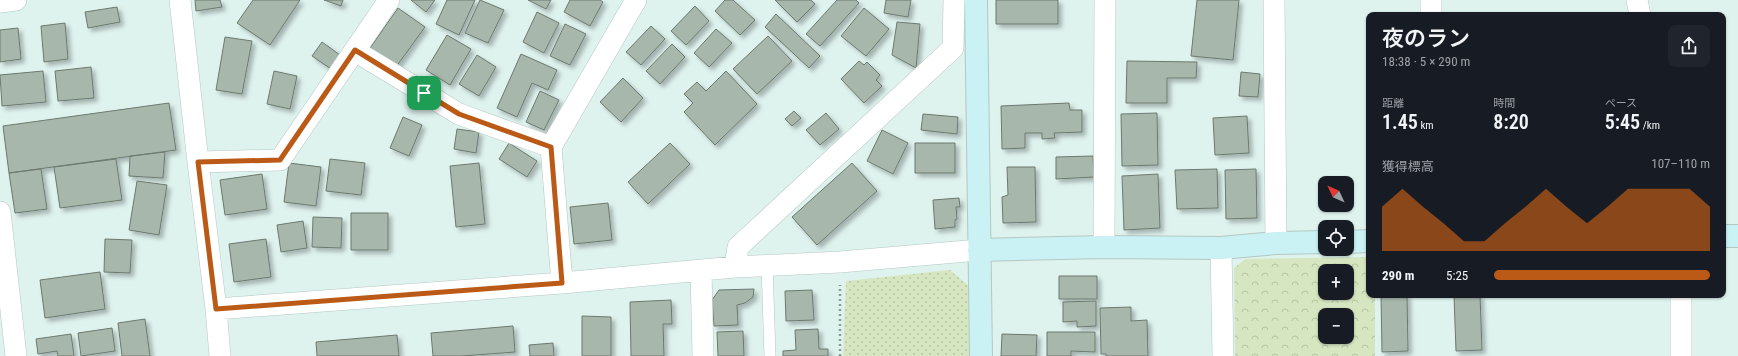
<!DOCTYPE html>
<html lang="ja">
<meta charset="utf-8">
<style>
:root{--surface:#171b24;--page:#20242c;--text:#f1f3f6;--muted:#9ea1a6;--accent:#bb5a17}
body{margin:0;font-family:"Roboto Condensed","Noto Sans JP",sans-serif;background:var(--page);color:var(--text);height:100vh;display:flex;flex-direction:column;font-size:15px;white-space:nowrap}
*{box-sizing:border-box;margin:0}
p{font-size:13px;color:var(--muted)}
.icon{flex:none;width:22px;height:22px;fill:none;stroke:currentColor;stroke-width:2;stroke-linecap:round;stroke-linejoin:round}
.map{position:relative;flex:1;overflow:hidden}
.drawer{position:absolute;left:1366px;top:12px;width:360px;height:286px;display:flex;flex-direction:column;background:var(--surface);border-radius:8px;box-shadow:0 1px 3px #0004}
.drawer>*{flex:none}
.needle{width:26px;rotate:314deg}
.controls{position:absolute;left:1318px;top:176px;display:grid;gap:8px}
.controls a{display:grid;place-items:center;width:36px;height:36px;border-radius:8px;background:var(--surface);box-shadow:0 1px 3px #0004;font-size:20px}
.pin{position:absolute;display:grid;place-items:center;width:34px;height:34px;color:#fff;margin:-17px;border-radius:8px;box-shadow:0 2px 6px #0006}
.round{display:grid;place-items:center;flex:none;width:42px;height:42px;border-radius:8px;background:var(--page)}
.summary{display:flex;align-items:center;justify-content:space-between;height:68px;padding:0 16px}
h1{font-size:22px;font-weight:600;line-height:30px}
.figures{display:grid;grid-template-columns:repeat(3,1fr);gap:6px;height:68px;padding:4px 16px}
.figures div{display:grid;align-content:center}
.figures b{font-size:20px;font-weight:600}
.figures small{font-size:11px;font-weight:400}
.figures p{font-size:11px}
.chart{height:112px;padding:8px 16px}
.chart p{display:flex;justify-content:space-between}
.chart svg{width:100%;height:72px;margin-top:4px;fill:var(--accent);opacity:.7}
ul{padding:0 16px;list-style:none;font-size:13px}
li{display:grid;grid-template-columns:64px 48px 1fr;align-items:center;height:30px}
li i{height:10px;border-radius:5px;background:var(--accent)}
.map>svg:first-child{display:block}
</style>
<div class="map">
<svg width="1738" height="356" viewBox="0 0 1738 356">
<defs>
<pattern id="grass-dots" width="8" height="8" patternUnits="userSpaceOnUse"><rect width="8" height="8" fill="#d5e6c0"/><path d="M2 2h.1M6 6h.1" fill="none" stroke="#b6c4a4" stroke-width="1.8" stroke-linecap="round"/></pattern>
<pattern id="park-crowns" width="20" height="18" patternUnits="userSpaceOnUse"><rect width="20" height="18" fill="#d5e6c0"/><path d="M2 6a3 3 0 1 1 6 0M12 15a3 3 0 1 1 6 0" fill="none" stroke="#b6c4a4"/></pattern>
<filter id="shadow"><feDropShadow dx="3.5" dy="3.5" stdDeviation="2" flood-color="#0004"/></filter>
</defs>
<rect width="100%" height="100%" fill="#dff3ee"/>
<path fill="url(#grass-dots)" d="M950 270 970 287V356H843L846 281Z"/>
<path fill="url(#park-crowns)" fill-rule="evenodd" d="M1369 257V295H1375V356H1235L1234 268 1245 259ZM1325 271H1347V293H1325ZM1325 315H1347V337H1325Z"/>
<path fill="#a8b7ac" stroke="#6c796e" filter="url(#shadow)" d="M195 0H220L222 7 196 11Z
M253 0H300L270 45 237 23Z
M324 0H343L341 6Z
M411 0H435L426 12Z
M447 0H475L459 35 436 24Z
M480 0 504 10 488 43 465 33Z
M528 0H551L546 9Z
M570 0H600L603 2 590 26 564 12Z
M725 0H733L755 20 740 35 715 11Z
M775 0H811L815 4 797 22Z
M837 0H856L859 3 820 46 806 34Z
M886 0H911L908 17 884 13Z
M996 0H1058V24H996Z
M1197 0H1239L1233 60 1191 56Z
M695 6 709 21 686 45 671 31Z
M117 7 120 22 88 28 85 12Z
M398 8 425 27 396 67 370 48Z
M864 8 889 29 866 56 841 36Z
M537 12 559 23 544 53 523 42Z
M776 14 820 56 809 68 765 27Z
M897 22 920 24 916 68 892 55Z
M65 23 68 59 44 62 41 26Z
M565 24 586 34 570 65 550 56Z
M651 26 665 39 641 65 626 52Z
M18 28 21 59 0 62V30Z
M716 29 732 43 709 67 694 53Z
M447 35 471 49 450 85 426 70Z
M768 36 792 61 757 94 733 69Z
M225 37 252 41 242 94 216 90Z
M322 42 340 55 331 69 312 56Z
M672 44 685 57 660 84 646 71Z
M521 54 557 70 548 90 532 83 517 117 497 108Z
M477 55 496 67 479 96 459 84Z
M859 61 864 65 867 62 880 75 876 80 882 86 864 103 841 79Z
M1127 61 1197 62 1196 78H1167V103H1126Z
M91 67 94 98 58 101 55 71Z
M43 71 46 102 2 106 0 75Z
M274 71 297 76 290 109 267 104Z
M726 71 757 104 715 145 684 112 693 103 684 94 697 82 706 91Z
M1241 72 1260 74 1258 97 1239 96Z
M623 78 643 98 621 122 600 102Z
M540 91 559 100 544 130 526 122Z
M169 103 176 150 9 173 3 126Z
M1069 103 1070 110H1082V132L1054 133 1055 138 1042 139V133H1025V148L1002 149 1001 106Z
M794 111 801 118 792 126 785 119Z
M826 113 839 129 820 145 806 130Z
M1157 113 1158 165 1122 166 1121 114Z
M923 114 958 117 957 134 921 130Z
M1247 116 1249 153 1215 155 1213 118Z
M403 117 422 125 409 156 390 148Z
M457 129 479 132 476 153 454 149Z
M882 130 908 143 893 174 867 161Z
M509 143 537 161 527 177 499 159Z
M670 143 690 164 648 204 628 182Z
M915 143H955V173H915Z
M165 152 163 178 129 176 130 156Z
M1093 156 1094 177 1056 179V157Z
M116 159 122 200 60 208 54 167Z
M330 159 365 163 361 195 326 191Z
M289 163 321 167 316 206 284 202Z
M479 163 485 224 456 227 450 166Z
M852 163 877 191 817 245 792 217Z
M1007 167H1035L1036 222 1003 223 1002 197 1008 195Z
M41 169 47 209 15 213 9 173Z
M1217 169 1218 208 1177 209 1175 170Z
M1256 169 1257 218 1226 219 1225 170Z
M262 174 267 209 225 215 220 180Z
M1158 174 1160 228 1124 230 1122 176Z
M137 181 167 185 159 235 129 230Z
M959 198 960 207H956L957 219 955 220V227L935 229 933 200Z
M608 203 612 240 574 244 570 207Z
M351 213H388V250H351Z
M313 217 342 218 341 248 312 247Z
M303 221 307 248 281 252 277 225Z
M105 239 132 240 130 273 104 272Z
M266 239 271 277 234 282 229 244Z
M100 272 105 309 45 318 40 280Z
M1059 276H1097V299H1059Z
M754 289 753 297 745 303 737 305 738 325 714 326 712 300 719 290Z
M812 290 814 320 786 321 785 291Z
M1381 295H1407L1408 351 1382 352Z
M1454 295H1480L1482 350 1456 351Z
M671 300 672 324H663L664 356H631L630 302Z
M1096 301V326L1077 327V321L1063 322V302Z
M1131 307V321L1147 320 1148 356H1106V354H1101L1100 308Z
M582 316 611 317V356H582Z
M145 319 150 356H122L118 323Z
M513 326 515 352 462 356H433L431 333Z
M112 328 115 351 81 356 78 333Z
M818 329 819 349H828V356H783V351L796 350 795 330Z
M743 331 744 356H718L717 332Z
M1047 332H1095V352L1071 351V356H1047Z
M71 334 74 356H58L57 351 38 354 36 339Z
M1002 334 1037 335 1036 356H1001Z
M397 335 399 356H317L316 342Z
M553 343 554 356H530L529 345Z"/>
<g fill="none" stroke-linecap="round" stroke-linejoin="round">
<defs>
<path id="lane" d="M767 265 770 356"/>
<path id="street" d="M180 0 198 162 216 309 220 356
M1274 0 1276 243
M1431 0V15
M1637 0 1640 15
M0 2 16 0
M355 51 459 114 551 147
M198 162 280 160 389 0
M0 212 16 356
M1104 247 1105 0
M1221 248 1223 356
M735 267 738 247 953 48 954 0
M701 271 703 356
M562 283 551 147 636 0
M216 309 562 283 735 267 840 262 979 250
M1681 356V295"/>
<path id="secondary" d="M976 0 981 356
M1723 236H1738
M1347 242 1369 241
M979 250 1104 247 1221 248 1276 243 1325 242"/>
</defs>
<use href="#lane" stroke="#b4c7c2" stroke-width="12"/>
<use href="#street" stroke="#b4c7c2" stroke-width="22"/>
<use href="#secondary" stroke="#b4c7c2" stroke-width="24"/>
<path stroke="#8c9b97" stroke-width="2.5" stroke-dasharray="2 3" stroke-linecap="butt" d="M840 356V285"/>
<use href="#lane" stroke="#fff" stroke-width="11"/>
<use href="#street" stroke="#fff" stroke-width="21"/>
<use href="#secondary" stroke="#caf1f4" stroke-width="22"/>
</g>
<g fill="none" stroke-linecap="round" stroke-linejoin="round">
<defs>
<path id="route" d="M355 50 459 114 551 147 562 283 216 309 198 162 280 160Z"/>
</defs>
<use href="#route" stroke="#fff" stroke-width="8"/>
<use href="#route" stroke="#bb5a17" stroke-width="5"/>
</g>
</svg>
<div class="controls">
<a><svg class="needle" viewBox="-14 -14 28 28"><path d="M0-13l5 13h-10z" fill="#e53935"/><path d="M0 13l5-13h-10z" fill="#9ea1a6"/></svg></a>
<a><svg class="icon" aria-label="locate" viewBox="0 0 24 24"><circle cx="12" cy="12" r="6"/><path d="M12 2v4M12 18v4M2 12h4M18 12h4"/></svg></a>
<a>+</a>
<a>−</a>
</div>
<div class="pin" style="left:424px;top:93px;background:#1e9e55"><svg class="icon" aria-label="arrive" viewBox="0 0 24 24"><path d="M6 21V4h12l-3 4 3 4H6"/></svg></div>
<section class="drawer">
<div class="summary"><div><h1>夜のラン</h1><p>18:38 · 5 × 290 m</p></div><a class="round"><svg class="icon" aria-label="share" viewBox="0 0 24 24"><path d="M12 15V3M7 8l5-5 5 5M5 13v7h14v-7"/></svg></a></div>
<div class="figures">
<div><p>距離</p><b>1.45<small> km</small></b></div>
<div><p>時間</p><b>8:20</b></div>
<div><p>ペース</p><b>5:45<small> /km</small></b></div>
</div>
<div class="chart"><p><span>獲得標高</span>107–110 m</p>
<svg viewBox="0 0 160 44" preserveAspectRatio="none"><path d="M0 44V17L10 6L20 17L30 27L40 38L50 38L60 27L70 17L80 6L90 17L100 27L110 17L120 6L130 6L140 6L150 6L160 17V44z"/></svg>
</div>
<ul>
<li><b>290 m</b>5:25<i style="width:100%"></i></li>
</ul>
</section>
</div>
